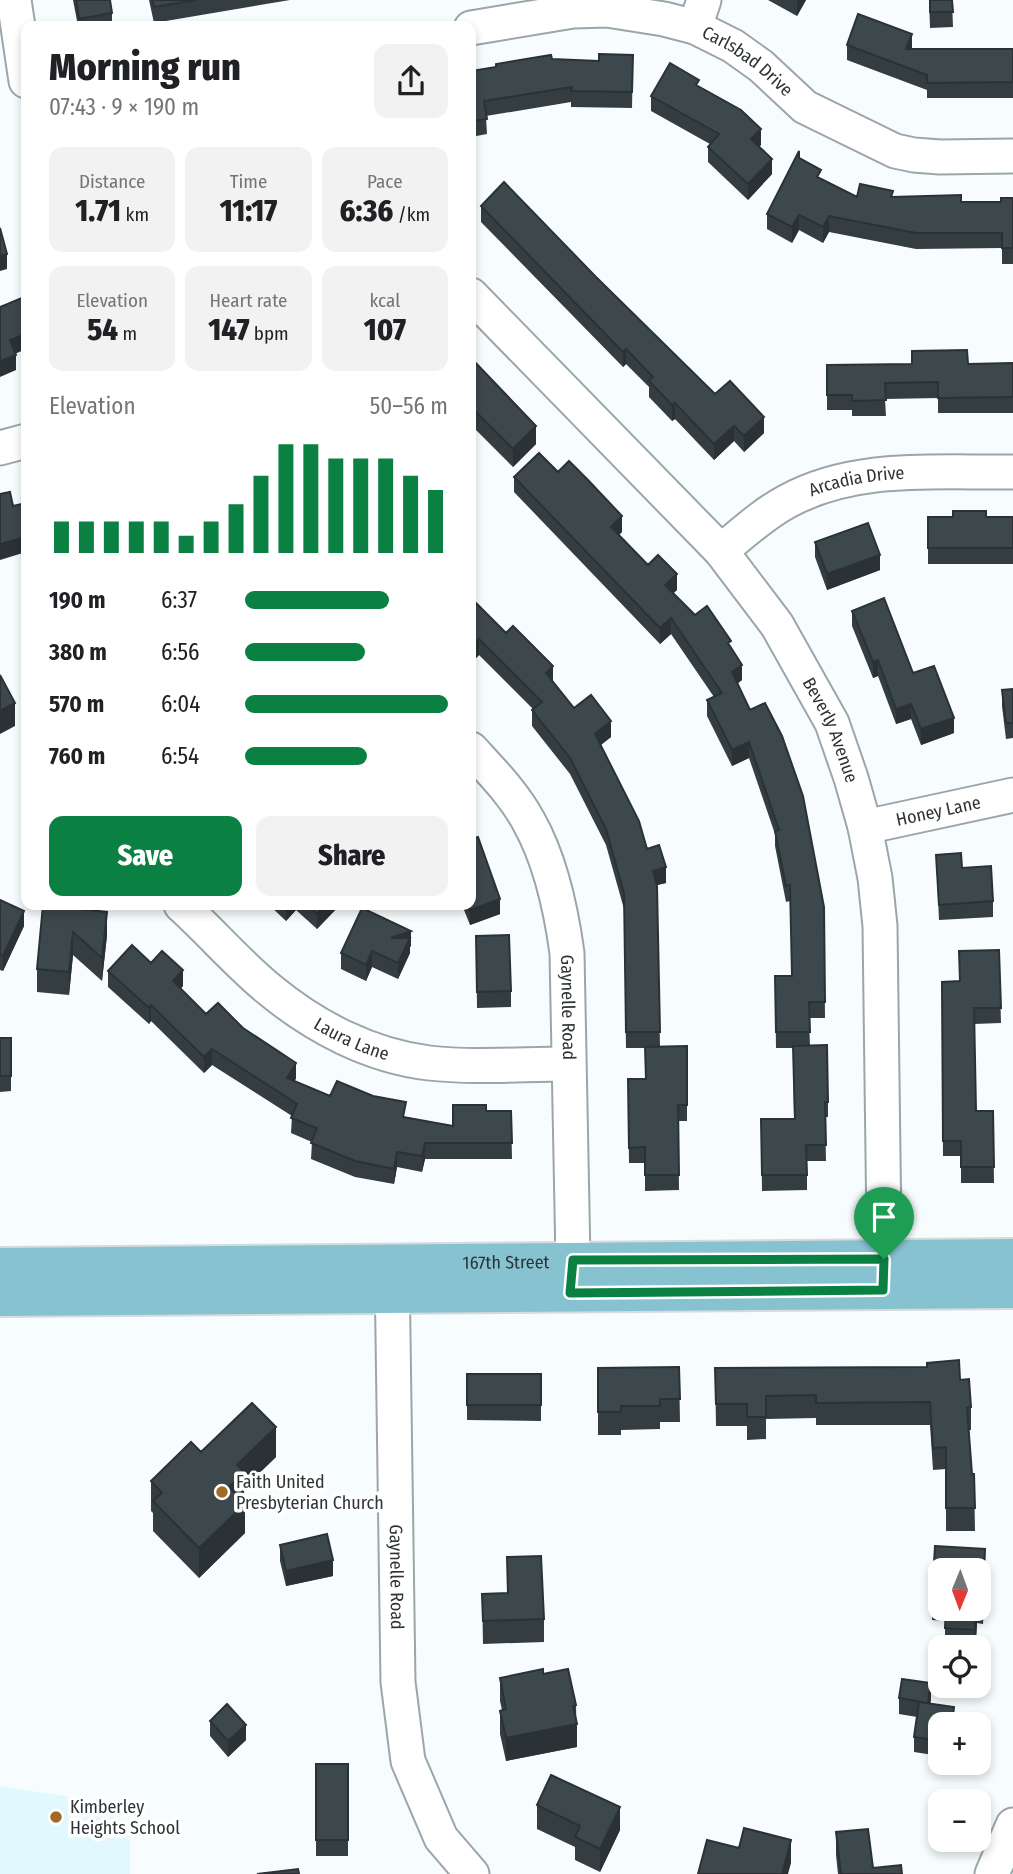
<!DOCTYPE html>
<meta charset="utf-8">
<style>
:root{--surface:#fff;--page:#f2f2f2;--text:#202124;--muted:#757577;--accent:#0b8043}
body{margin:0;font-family:"Fira Sans Condensed",sans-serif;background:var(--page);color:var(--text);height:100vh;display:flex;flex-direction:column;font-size:26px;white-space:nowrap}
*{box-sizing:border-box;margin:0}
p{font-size:23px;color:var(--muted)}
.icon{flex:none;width:38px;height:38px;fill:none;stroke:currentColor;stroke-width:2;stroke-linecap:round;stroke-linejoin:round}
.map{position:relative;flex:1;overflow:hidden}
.side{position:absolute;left:21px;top:21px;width:455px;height:889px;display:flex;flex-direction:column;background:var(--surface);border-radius:14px;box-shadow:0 4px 10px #0003}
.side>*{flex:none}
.needle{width:46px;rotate:181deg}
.controls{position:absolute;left:928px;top:1558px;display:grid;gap:14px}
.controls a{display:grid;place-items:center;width:63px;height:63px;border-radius:14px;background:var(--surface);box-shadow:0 4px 10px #0003;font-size:35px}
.pin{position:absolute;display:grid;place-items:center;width:60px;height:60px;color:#fff;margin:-72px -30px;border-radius:50% 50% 50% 0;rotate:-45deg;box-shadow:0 0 7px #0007}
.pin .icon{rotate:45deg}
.round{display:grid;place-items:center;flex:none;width:74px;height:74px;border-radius:14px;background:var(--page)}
.overview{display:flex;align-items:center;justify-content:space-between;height:119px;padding:0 28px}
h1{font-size:38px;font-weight:800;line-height:52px}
.figures{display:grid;grid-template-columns:repeat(3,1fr);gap:10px;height:119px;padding:7px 28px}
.figures div{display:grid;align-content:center;border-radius:14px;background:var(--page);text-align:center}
.figures b{font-size:30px;font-weight:800}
.figures small{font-size:19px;font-weight:400}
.figures p{font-size:19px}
.chart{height:196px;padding:14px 28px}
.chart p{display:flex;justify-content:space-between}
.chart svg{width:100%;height:126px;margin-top:7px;stroke:var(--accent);stroke-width:6}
.cta{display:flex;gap:14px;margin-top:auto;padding:14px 28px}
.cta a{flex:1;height:80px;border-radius:14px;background:var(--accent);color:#fff;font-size:28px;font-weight:800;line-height:80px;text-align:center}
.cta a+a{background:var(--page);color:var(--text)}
ul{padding:0 28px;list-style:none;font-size:23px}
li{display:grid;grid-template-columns:112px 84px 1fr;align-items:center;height:52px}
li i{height:18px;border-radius:9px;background:var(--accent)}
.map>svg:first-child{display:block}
</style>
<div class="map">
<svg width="1013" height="1874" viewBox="0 0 1013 1874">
<rect width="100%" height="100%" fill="#f7fdfe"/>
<path fill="#e1f8ff" d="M0 1786 96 1801 130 1832V1874H0Z"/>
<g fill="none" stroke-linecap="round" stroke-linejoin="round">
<defs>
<g id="minor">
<path d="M14 0 26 81"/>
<path d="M695 27 704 0"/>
<path id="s1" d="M471 28 573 11 607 10 664 19 695 27 733 46 761 66 805 107 895 151 914 155 940 157 1013 156"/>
<path id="s2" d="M471 295 721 551 777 625 832 723 851 778 865 827 875 878 880 926 884 1231 883 1284"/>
<path d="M0 448 26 441"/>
<path id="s3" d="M721 551C742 534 762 515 786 502 855 464 936 473 1013 472"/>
<path id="s4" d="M471 749C492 772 514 794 529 822 551 861 561 909 567 953L573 1260 571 1287"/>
<path id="s5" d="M865 827 1013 795"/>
<path id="s6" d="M181 905C211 932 238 964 270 990 315 1027 370 1056 429 1063 474 1068 522 1064 568 1064"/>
<path id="s7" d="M392 1267 398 1682 408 1761 441 1838 472 1874"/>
<path d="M992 1874 1013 1825"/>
</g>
<g id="major">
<path id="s8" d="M0 1267 1013 1258"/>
<path d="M0 1297 1013 1289"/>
</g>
</defs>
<use href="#minor" stroke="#9aa6aa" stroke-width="37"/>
<use href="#major" stroke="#d9dadb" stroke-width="42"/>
<use href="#minor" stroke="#fff" stroke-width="33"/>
<use href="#major" stroke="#87c2d1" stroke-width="38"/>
</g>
<path fill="#343e41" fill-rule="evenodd" d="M73 0H110L112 13V26H78Z
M149 0H290L154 23Z
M768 0H806L797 16Z
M929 0H952L953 27 930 28Z
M847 45 912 49H1013V98H927V90L847 60Z
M633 55 632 108 571 107V102L486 116 487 134 471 137V71L552 59 599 61Z
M699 87 761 145 759 146 772 174 748 200 708 162V147L710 144 651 111V96Z
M821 178 857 197H893L961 202H1001L1013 198V264H1002V248L916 249 829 232 823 243 799 230 792 243 767 229V214Z
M481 206 596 277 715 394 764 433 744 452 734 441 714 460 675 419 672 421 649 397V387L626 364 623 367 481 222Z
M471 358 536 444 513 467 471 425Z
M1013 363V413H938V398L885 399 886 416H852V410H827V365Z
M558 472 622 532 618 535 648 565 677 590 673 593 695 615 731 648 742 680 737 684 824 907 825 1018H809L810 1046 828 1102V1117H825L826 1161H807V1190L762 1191 761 1119H794L793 1048H776L775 976H792L790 901 786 902 775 846V834L749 758 732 766 707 716V700L714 697 671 634 660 644 514 492V477Z
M928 517H1013V564H928Z
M815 542 880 570 827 590 815 557Z
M471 598 553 682 574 708 611 737 601 745 647 849 666 883 657 885 660 1047 687 1046V1121H678L679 1190 645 1191V1163H629L628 1079H645V1048H626L624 909 606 845 570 774 532 726V710L533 709 479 655 472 662 471 661Z
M852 611 913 673 954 733 921 745 911 719 896 724 878 676 873 678 852 626Z
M1013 689V738L1006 739 1002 706V690Z
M936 855 962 868 993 901V917L939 920Z
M0 900 24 926 3 971 0 970Z
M43 905 107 935 102 981 73 955 69 995 37 992V969Z
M269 905H340L317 929 296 910 286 921Z
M462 905H471L500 914 470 925Z
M476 936 511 991V1007L477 1008Z
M411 946 410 947V953L398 979 372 967 366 981 341 969V953Z
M999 950 1001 1023 974 1024 976 1111H993L994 1183H961V1156H943L942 982 960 981Z
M151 963 183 986 180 989 206 1014 243 1028 296 1078 295 1081 330 1096 406 1117 453 1126 486 1111H511L512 1159H425L422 1172 397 1167 394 1184 355 1177 311 1159 312 1142 291 1133 292 1116 212 1065 204 1073 151 1021 149 1024 108 987V971Z
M0 1038H11V1091L0 1092Z
M679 1367 680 1422H660V1429L621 1430V1435H598V1368Z
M715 1368 960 1380 971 1407V1430H969L972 1474H974L975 1531H946V1469L933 1470 930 1425H816V1418L766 1419V1439L747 1440V1426H716Z
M467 1374H541V1421L467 1420Z
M201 1452 276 1457 244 1488 245 1533 199 1578 153 1531V1513L151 1511V1481Z
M280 1545 333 1576 286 1586 280 1561Z
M935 1546 985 1549 983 1624 977 1623 976 1647H945V1621L932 1620ZM940 1570H978V1608H940Z
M507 1557 544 1619V1642L483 1644 482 1594 507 1593Z
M543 1674 576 1705 577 1747 506 1761 500 1734V1711L502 1710 500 1701V1678Z
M899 1698 931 1699 930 1704 954 1707V1724H940V1756L914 1752V1737L917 1717 899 1714Z
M210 1721 246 1740 228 1757 210 1736Z
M316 1764H348V1856H316Z
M537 1805 620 1830 600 1872 575 1860V1847L537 1829Z
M836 1832 873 1868 902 1874H838L836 1855Z"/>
<path fill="#2b3235" d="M797 0H806L797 16Z
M912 34V49H906Z
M761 129V145L751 155V139Z
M772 159V174L748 200V184Z
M799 215V230L792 243V227Z
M829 216V232L823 243V227Z
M7 254V269L0 271V256Z
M26 334V349L10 356V340Z
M626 349V364L623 367V352Z
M16 355V370L0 377V361Z
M675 403V419L672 421V405Z
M764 417V433L744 452V436Z
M536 426V444L513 467V449Z
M734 426V441L714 460V444Z
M622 516V532L611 543V527Z
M26 537V552L0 560V544Z
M880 555V570L827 590V574Z
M677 574V590L665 601V585Z
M671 618V634L660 644V628Z
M479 639V655L472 662V647Z
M878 660V676L873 678V662Z
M742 665V680L732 687V672Z
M553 666V682L546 673Z
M15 703V726L0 734V711Z
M911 704V719L896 724V709Z
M954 718V733L921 745V729Z
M611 721V737L595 749V734Z
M749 742V758L732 766V750Z
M666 867V883L653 886V871Z
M500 899V914L470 925V910Z
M286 905H296V910L286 921Z
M325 905H340L317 929V914Z
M24 911V926L3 971V956Z
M107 912V935L102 981V958Z
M411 931V946L410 947V953L398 979V963L391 938Z
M73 932V955L69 995V972Z
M372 951V967L366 981V965Z
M183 970V986L173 997V981Z
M151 1005V1021L149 1024V1008Z
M212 1049V1065L204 1073V1057Z
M296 1063V1078L287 1094V1078Z
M425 1143V1159L422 1172V1156Z
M397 1152V1167L394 1184V1169Z
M276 1427V1457L244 1488V1502L229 1487 237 1465Z
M245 1504V1533L199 1578V1548Z
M985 1549V1572L983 1624V1601Z
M333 1560V1576L286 1586V1571Z
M977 1608V1623L975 1647V1630Z
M931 1683V1699L928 1719V1703Z
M577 1724V1747L506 1761V1738Z
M246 1725V1740L228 1757V1741Z
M620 1807V1830L600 1872V1849Z
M791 1840V1863L788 1874H782Z"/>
<path fill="#3d484c" stroke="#2b3235" stroke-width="2" d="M76 0H110L112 13 79 19Z
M152 0H197L154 7Z
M930 0H952L953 12H930Z
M858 14 912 34 906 49H1013V82L927 83V75L847 45Z
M599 54 633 55 632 92 571 91 572 87 484 101 487 119 471 121V71L496 67V64L551 55 552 59 599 61Z
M670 63 699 80 696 85 741 110 761 129 751 139 772 159 748 184 708 147 719 134 651 96Z
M799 151V158L821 170 817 177 857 197 860 184 893 191 891 197 961 195V202H1001V198H1013V248H1002V233H916L829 216 823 227 799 215 792 227 767 214Z
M504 182 596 277 715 394 730 381 764 417 744 436 734 426 714 444 675 403 672 405 649 381 653 377 626 349 623 352 481 206Z
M0 228 7 254 0 256Z
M24 297 26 303V334L10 340 16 355 0 361V307Z
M967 350 968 364 1013 363V397L938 398V382L885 383 886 400 852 401V395H827V365L912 364V351Z
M471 358 536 426 513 449 471 407Z
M539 453 558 472 569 461 588 480 622 516 611 527 648 565 658 555 677 574 665 585 695 615 707 606 731 641 728 643 742 665 732 672 750 710 765 703 782 736 803 796 824 907 825 1002H809L810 1032H776L775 976H792L790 885 786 886 775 831 779 830 749 742 732 750 707 700 722 693 671 618 660 628 514 477Z
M10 492 13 506 26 503V537L0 544V494Z
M953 511H986V517H1013V548H928V517H953Z
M868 523 880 555 827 574 815 542Z
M471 598 506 633 513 626 553 666 546 673 574 708 591 695 611 721 595 734 639 821 647 849 659 845 666 867 653 871 657 886 660 1032H626L624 893 606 829 570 758 532 710 542 702 479 639 472 647 471 646Z
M884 598 913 673 934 666 954 718 921 729 911 704 896 709 878 660 873 662 852 611Z
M0 675 15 703 0 711Z
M1013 689V723H1006L1002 690Z
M478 837 500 899 470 910 468 905H471V839Z
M961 853 962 868 991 866 993 901 939 905 936 855Z
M0 900 24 911 3 956 0 955Z
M43 905 107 912 102 958 73 932 69 972 37 969Z
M307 905H325L317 914Z
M362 908 411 931 391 938H410L398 963 372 951 366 965 341 953Z
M509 935 511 991 477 992 476 936Z
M132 945 151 963 162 951 183 970 173 981 206 1014 218 1003 243 1028 296 1063 287 1078 330 1096 337 1081 373 1096 406 1102 403 1117 453 1126V1105H486V1111H511L512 1143H425L422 1156 397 1152 394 1169 355 1161 311 1143 317 1128 291 1118 297 1104 212 1049 204 1057 151 1005 149 1008 108 971Z
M999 950 1001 1008H974L976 1111H993L994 1167H961V1141H943L942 982 960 981 959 951Z
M0 1038H11V1076H0Z
M827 1045 828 1102H825L826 1145H806L807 1175H762L761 1119H795L793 1046Z
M687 1046V1105H678L679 1175H645V1147L629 1148 628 1079H646L645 1047Z
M959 1360 960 1380 969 1379 971 1407 967 1408 972 1474H974L975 1508H946V1447L933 1448 930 1402 816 1403V1395L766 1396V1417H747V1404H716L715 1368 927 1367V1363Z
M679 1367 680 1399H660V1406H621V1412H598V1368Z
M467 1374H541V1405H467Z
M252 1403 276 1427 237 1465 244 1472 229 1487 245 1504 199 1548 153 1501 162 1493 151 1481 191 1442 201 1452Z
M327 1534 333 1560 286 1571 280 1545Z
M935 1546 985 1549 983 1601 978 1600V1570H940V1598L932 1597Z
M541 1556 544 1619 483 1621 482 1594 508 1593 507 1557Z
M946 1608H976L975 1630 945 1628Z
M543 1669V1674L568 1669 576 1705 573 1706 577 1724 506 1738 500 1711 506 1709 500 1678Z
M902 1679 931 1683 928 1703 899 1698Z
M919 1702 954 1707 952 1724H940V1741L914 1737Z
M227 1704 246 1725 228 1741 210 1721Z
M316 1764H348V1840H316Z
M551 1775 620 1807 600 1849 575 1837 580 1826 537 1805Z
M744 1828 791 1840 782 1874H698L707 1840 739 1848Z
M868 1829 873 1868 901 1865 902 1874H841L836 1832Z
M298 1869 299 1874H257Z"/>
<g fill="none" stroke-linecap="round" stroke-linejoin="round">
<defs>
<path id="route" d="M884 1259 883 1290 570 1293 573 1260Z"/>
</defs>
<use href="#route" stroke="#fff" stroke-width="14"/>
<use href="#route" stroke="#0b8043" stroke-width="9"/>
</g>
<g fill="#a26a26" stroke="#fff" stroke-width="2.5">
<circle cx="222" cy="1492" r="7"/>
<circle cx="56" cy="1817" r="7"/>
</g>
<g text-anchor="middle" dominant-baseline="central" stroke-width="7" stroke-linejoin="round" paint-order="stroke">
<g font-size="18" fill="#2e3435" stroke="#fff">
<text stroke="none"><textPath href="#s1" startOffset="290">Carlsbad Drive</textPath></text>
<text stroke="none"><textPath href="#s3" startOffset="156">Arcadia Drive</textPath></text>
<text stroke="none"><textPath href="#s2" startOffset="569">Beverly Avenue</textPath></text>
<text stroke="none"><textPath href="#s5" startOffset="75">Honey Lane</textPath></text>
<text stroke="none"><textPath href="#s4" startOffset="285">Gaynelle Road</textPath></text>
<text stroke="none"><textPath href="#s6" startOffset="219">Laura Lane</textPath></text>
<text stroke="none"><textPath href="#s8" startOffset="506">167th Street</textPath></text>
<text stroke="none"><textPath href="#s7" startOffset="310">Gaynelle Road</textPath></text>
</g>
<g font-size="18" fill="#2e3435" stroke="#fff" text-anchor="start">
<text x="236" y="1482">Faith United<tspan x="236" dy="21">Presbyterian Church</tspan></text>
<text x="70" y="1807">Kimberley<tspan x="70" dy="21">Heights School</tspan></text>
</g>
</g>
</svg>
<div class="controls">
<a><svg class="needle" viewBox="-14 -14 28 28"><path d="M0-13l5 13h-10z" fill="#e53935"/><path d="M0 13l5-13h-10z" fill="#757577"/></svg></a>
<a><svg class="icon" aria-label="locate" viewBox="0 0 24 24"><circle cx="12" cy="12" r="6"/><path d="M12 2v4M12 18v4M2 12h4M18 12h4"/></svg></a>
<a>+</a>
<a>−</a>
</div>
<div class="pin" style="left:884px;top:1259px;background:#1e9e55"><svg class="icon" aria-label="arrive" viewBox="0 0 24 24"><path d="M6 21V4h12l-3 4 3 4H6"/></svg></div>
<section class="side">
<div class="overview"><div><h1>Morning run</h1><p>07:43 · 9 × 190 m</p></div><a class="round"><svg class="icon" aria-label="share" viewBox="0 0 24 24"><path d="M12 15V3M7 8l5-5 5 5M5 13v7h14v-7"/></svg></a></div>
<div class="figures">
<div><p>Distance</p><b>1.71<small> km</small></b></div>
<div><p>Time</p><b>11:17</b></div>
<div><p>Pace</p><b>6:36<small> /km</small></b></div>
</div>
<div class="figures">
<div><p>Elevation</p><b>54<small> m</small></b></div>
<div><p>Heart rate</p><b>147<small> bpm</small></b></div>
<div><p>kcal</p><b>107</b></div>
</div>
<div class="chart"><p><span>Elevation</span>50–56 m</p>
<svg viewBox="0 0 160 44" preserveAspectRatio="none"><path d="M5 44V33M15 44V33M25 44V33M35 44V33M45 44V33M55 44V38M65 44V33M75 44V27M85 44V17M95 44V6M105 44V6M115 44V11M125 44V11M135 44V11M145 44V17M155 44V22"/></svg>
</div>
<ul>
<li><b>190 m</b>6:37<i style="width:71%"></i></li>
<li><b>380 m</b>6:56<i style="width:59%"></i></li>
<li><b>570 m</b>6:04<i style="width:100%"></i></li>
<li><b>760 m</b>6:54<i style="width:60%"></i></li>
</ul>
<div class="cta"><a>Save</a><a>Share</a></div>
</section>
</div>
